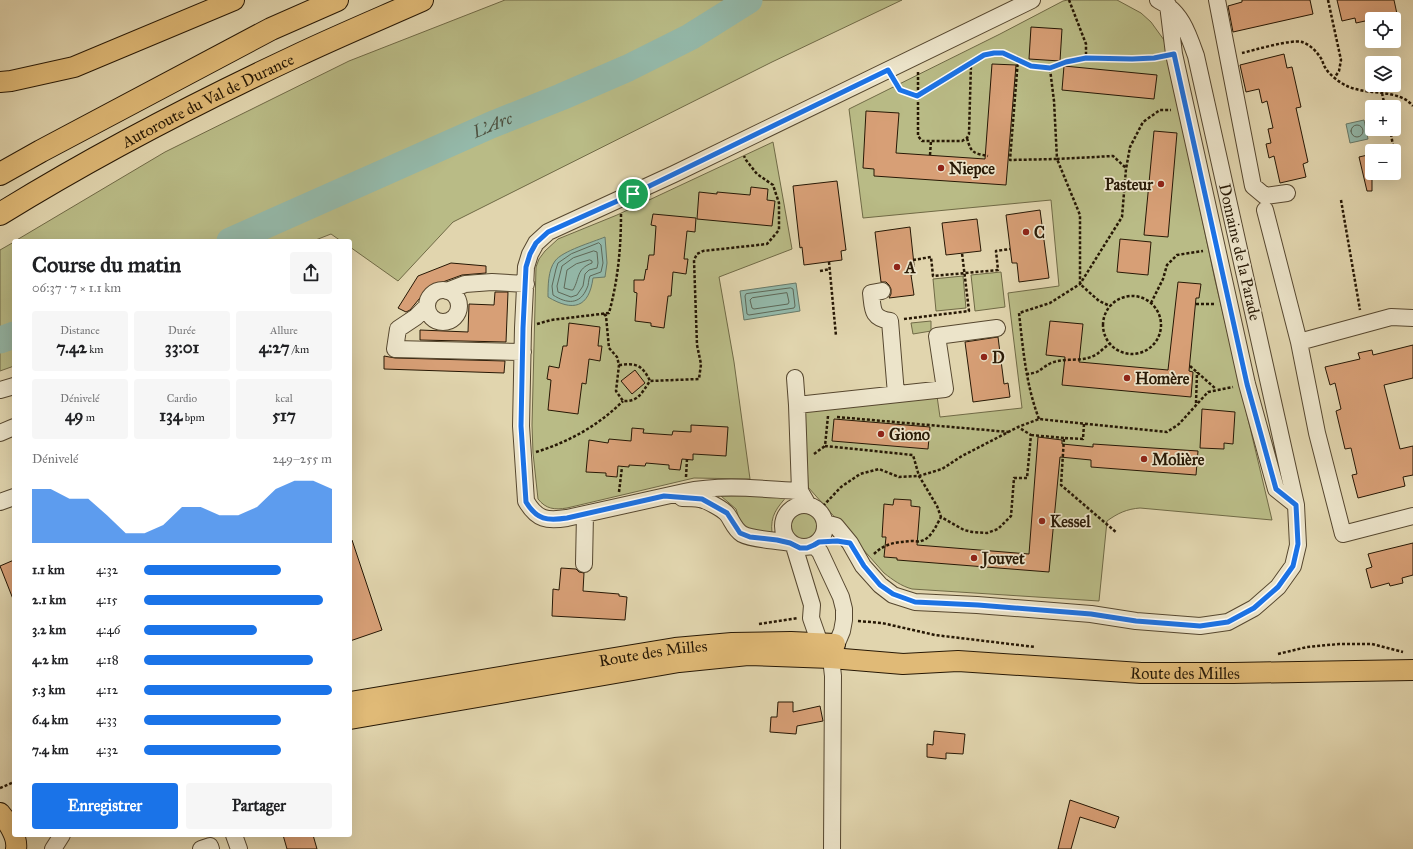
<!DOCTYPE html>
<html lang="fr">
<meta charset="utf-8">
<style>
:root{--surface:#fff;--page:#f6f6f6;--text:#202124;--muted:#757577;--accent:#1a73e8}
body{margin:0;font-family:"IM FELL Great Primer",serif;background:var(--page);color:var(--text);height:100vh;display:flex;flex-direction:column;font-size:15px;white-space:nowrap}
*{box-sizing:border-box;margin:0}
p{font-size:13px;color:var(--muted)}
.icon{flex:none;width:22px;height:22px;fill:none;stroke:currentColor;stroke-width:2;stroke-linecap:round;stroke-linejoin:round}
.map{position:relative;flex:1;overflow:hidden}
.details{position:absolute;left:12px;top:239px;width:340px;height:598px;display:flex;flex-direction:column;background:var(--surface);border-radius:4px;box-shadow:0 4px 16px #0002}
.details>*{flex:none}
.buttons{position:absolute;left:1365px;top:12px;display:grid;gap:8px}
.buttons a{display:grid;place-items:center;width:36px;height:36px;border-radius:4px;background:var(--surface);box-shadow:0 4px 16px #0002;font-size:20px}
.pin{position:absolute;display:grid;place-items:center;width:34px;height:34px;color:#fff;margin:-17px;border:2px solid #fff;border-radius:50%;box-shadow:0 1px 4px #0007}
.round{display:grid;place-items:center;flex:none;width:42px;height:42px;border-radius:4px;background:var(--page)}
.headline{display:flex;align-items:center;justify-content:space-between;height:68px;padding:0 20px}
h1{font-size:22px;font-weight:800;line-height:30px}
.metrics{display:grid;grid-template-columns:repeat(3,1fr);gap:6px;height:68px;padding:4px 20px}
.metrics div{display:grid;align-content:center;border-radius:4px;background:var(--page);text-align:center}
.metrics b{font-size:17px;font-weight:800}
.metrics small{font-size:11px;font-weight:400}
.metrics p{font-size:11px}
.chart{height:112px;padding:8px 20px}
.chart p{display:flex;justify-content:space-between}
.chart svg{width:100%;height:72px;margin-top:4px;fill:var(--accent);opacity:.7}
.primary-button{display:flex;gap:8px;margin-top:auto;padding:8px 20px}
.primary-button a{flex:1;height:46px;border-radius:4px;background:var(--accent);color:#fff;font-size:16px;font-weight:800;line-height:46px;text-align:center}
.primary-button a+a{background:var(--page);color:var(--text)}
ul{padding:0 20px;list-style:none;font-size:13px}
li{display:grid;grid-template-columns:64px 48px 1fr;align-items:center;height:30px}
li i{height:10px;border-radius:5px;background:var(--accent)}
.map>svg:first-child{display:block}
</style>
<div class="map">
<svg width="1413" height="849" viewBox="0 0 1413 849">
<rect width="100%" height="100%" fill="#e1d5ae"/>
<filter id="stains"><feTurbulence type="fractalNoise" baseFrequency=".005" numOctaves="4"/><feColorMatrix values="0 0 0 0 .2 0 0 0 0 .09 0 0 0 0 .02 0 0 0 .5 -.17"/></filter>
<radialGradient id="worn" r=".72"><stop offset=".6" stop-color="#630" stop-opacity="0"/><stop offset="1" stop-color="#630" stop-opacity=".3"/></radialGradient>
<path fill="#b9bb86" stroke="#706a46" d="M505 0H902L772 62 453 222 398 281 350 247V241H341L331 234 313 241H15L165 152 349 61Z
M1068 0H1117L1141 13 1151 22 1164 40 1215 280 1272 520 1140 508C1127 509 1118 513 1107 521L1099 601 912 589C901 586 893 580 884 573L808 487 805 410 937 396 940 417 1022 408 1008 293 1059 286 1051 200 863 218 849 109 1000 34 1063 1Z
M773 142 792 249 719 277 734 362 750 479 694 478 567 508C554 510 546 509 538 499L533 453 532 425 536 267 539 259 545 251 558 239 617 215Z
M14 242V366L0 371V250Z
M1001 272 1005 307 975 311 971 275Z
M963 276 966 308 936 311 933 279Z
M931 321V331L913 334 911 323Z
M788 495C777 508 770 515 772 533L747 529 740 521 736 509 721 496Z
M787 526a17 17 0 1 1 34 0a17 17 0 1 1-34 0Z"/>
<path fill="#94b9aa" stroke="#687968" d="M1364 120 1368 139 1350 143 1346 124Z
M605 237 607 263 605 277 593 278C589 308 573 312 548 297 548 286 548 270 555 261 562 251 593 242 605 237Z
M796 283 800 311 744 320 740 291Z"/>
<g fill="none" stroke-linecap="round" stroke-linejoin="round">
<path stroke="#5e6858" stroke-width="1" d="M1351 131a6 6 0 1 1 12 0a6 6 0 1 1-12 0Z
M599 243 601 245 603 263 601 272 590 276C588 280 589 285 587 288 580 305 567 304 553 295L552 286 556 269 558 263 571 254Z
M594 251 597 252 598 263 597 268 589 270 585 274 583 286 577 295 571 297 558 292 557 286 562 266 573 258Z
M590 260 592 261V263C576 269 580 278 573 290H571L564 288 567 270 576 264Z
M791 288 793 289 795 306 794 308 749 315 747 314 745 296 746 294Z
M787 293 789 302 788 304 754 309 752 308 750 300 752 298Z"/>
<g stroke="#94b9aa" stroke-width="27">
<path id="s1" d="M230 241 491 125 561 97 628 68 690 37 749 0"/>
<path d="M0 340 14 335"/>
</g>
</g>
<path fill="#d79f76" stroke="#271805" d="M1242 0H1310L1313 14 1233 32 1228 6 1242 2Z
M1337 0H1394L1397 14 1356 23 1355 18 1342 21Z
M1031 27 1062 29 1060 61 1029 59Z
M1284 54 1287 68 1292 67 1301 107 1296 108 1308 162 1303 164 1306 177 1280 183 1274 156 1269 158 1266 144 1271 143 1268 129 1273 128 1267 101 1262 103 1259 89 1246 92 1240 65Z
M992 64 1016 65 1006 185 874 176V169L863 168 866 111 899 113 896 153 985 159Z
M1064 66 1157 75 1154 99 1062 90Z
M1154 131 1177 133 1168 237 1144 235Z
M1372 154V191H1367L1359 157Z
M837 181 846 250 841 251 842 260 804 265 802 247 800 248 793 186Z
M751 187 768 189 767 200 775 201 772 226 697 219 699 192 717 194V192L750 195Z
M1040 210 1049 278 1019 282 1017 263H1012L1006 215Z
M653 214 696 218 695 232 687 231 684 259H688L686 274 673 272 671 296H668L664 328 651 326V323L635 321 637 293 634 292V280H644L646 269 647 270 649 255H654L656 226 651 225Z
M977 219 981 251 946 255 942 223Z
M910 227 915 274 911 275 914 295 889 298 891 294V289L889 285 886 282H881L875 232Z
M1120 239 1151 242 1148 275 1117 272Z
M451 263 486 266V273L462 275 429 287 410 310 406 312 398 308 418 276Z
M1178 282 1201 284 1199 298H1196L1189 371 1193 372 1191 397 1062 385 1065 357 1046 355 1050 321 1083 324 1079 362 1168 370Z
M495 292H508L506 342 420 340V330L468 332 469 304 494 305Z
M569 323 600 327 598 346H602L600 361 589 359 586 384 582 383 578 414 548 410 551 380 547 379 549 366 559 368 563 346H567Z
M998 337 1004 384 1008 383 1010 397 973 402 965 342Z
M1413 345V378L1384 385 1400 449 1413 446V475L1403 477 1405 486 1358 498 1352 475 1357 474 1351 448 1345 449 1336 411 1341 409 1335 383 1330 385 1325 367 1360 359 1358 353 1372 350 1373 355Z
M384 356 395 358 505 361 504 373 384 369Z
M635 370 645 383 632 394 621 381Z
M1202 409 1235 412 1233 444 1224 443V449L1200 448Z
M834 419 930 427 928 449 832 441Z
M691 425 728 427 726 456 693 454V460L682 459 680 470 669 469V465L646 463 645 466 629 465V467L618 466 617 477 606 476V473L586 472 589 440 608 443 609 439 631 441 632 428 644 429 643 433 672 435 673 431 691 432Z
M1038 437 1062 440V444L1093 447V444L1198 451 1196 475 1091 467V460L1060 457 1049 572 897 560V558L884 557 886 537H882L884 504 893 505 894 499 911 500V506L920 507 917 545 1029 554Z
M352 540 382 630 350 641V541Z
M1413 543V575L1402 578 1403 583 1390 586 1389 583 1371 588 1366 569 1372 567 1368 554Z
M14 560V599H13L0 566Z
M561 568 576 569 579 572 584 573 583 591 619 594V596L627 597 625 620 552 616 553 589 559 590Z
M778 702H793V712L820 706 823 721 797 726 796 734 770 732 771 717H777Z
M934 731 965 734 963 754 946 753V759L927 757V744L933 745Z
M1070 800 1119 817 1115 828 1080 817 1071 849H1058Z
M283 835H313L317 849H287Z"/>
<g fill="none" stroke-linecap="round" stroke-linejoin="round">
<defs>
<path id="minor" d="M1217 0 1253 186 1265 196 1287 193
M1168 5 1174 54 1247 384 1276 489 1296 505
M1265 210 1299 342 1391 317 1413 318
M427 306a16 16 0 1 1 32 0a16 16 0 1 1-32 0Z
M447 291 465 284 492 282 526 284
M882 291 871 293C873 309 871 318 890 321L896 394
M427 306 416 317 398 329 395 349 523 352
M1299 342 1317 433 1343 534 1413 516
M795 378 797 405 800 491
M0 390 14 386
M797 405 945 389 937 336 997 328
M0 433 14 427
M682 498C688 498 694 498 700 499 706 500 723 509 727 514 732 520 734 529 742 534 753 540 776 540 790 543
M0 502 14 497
M783 526a21 21 0 1 1 42 0a21 21 0 1 1-42 0Z
M808 505 800 491C761 489 723 484 684 492L567 518C547 521 537 520 526 501L521 426 523 328 526 267 530 254 536 243 548 232 674 174 1032 0
M825 523 836 526 850 543 863 566 880 585 893 595 915 602 977 605 1091 614 1136 621 1200 626 1228 622 1254 608 1278 587 1293 566 1298 545 1296 505 1196 56C1188 33 1181 11 1158 0
M814 545 820 552 841 597 844 609V620L842 631 832 655
M794 546 812 605 811 618 818 638 823 644 831 658 833 676 832 849
M584 564 585 514
M234 835 239 849
M53 849 62 835
M201 849 210 846 211 849"/>
<g id="major">
<path d="M0 82 11 81 74 67 234 0"/>
<path id="s2" d="M350 702 675 648 732 643 791 642 835 644"/>
<path id="s3" d="M350 719 679 662 748 655 831 658 903 664 958 661 1141 673H1233L1413 670"/>
<path d="M0 813C8 822 18 837 16 849"/>
</g>
<g id="highway">
<path d="M0 174 41 151 271 29 337 0"/>
<path id="s4" d="M0 214C94 156 194 104 294 57 336 37 379 19 422 0"/>
</g>
</defs>
<use href="#minor" stroke="#56472f" stroke-width="18"/>
<use href="#major" stroke="#271805" stroke-width="22"/>
<use href="#highway" stroke="#271805" stroke-width="24"/>
<path stroke="#271805" stroke-width="2.5" stroke-dasharray="3 2" stroke-linecap="butt" d="M1069 0 1086 44V58
M1328 0 1341 60 1339 71 1335 77
M1242 53C1255 50 1291 39 1302 42 1311 45 1318 53 1322 60 1323 63 1324 66 1326 69 1330 75 1340 83 1347 86 1368 96 1398 88 1413 106
M1018 59 1010 160 1057 159 1080 215V284L1099 301 1110 306
M1050 69 1054 101 1057 159 1113 156 1126 168
M918 72V136L922 141H962L967 138 969 134 971 64
M895 83 900 90 917 96 984 55 1003 53 1031 66 1050 68 1066 62 1086 58 1132 59 1161 57
M1382 93 1385 107
M1390 129 1394 151
M967 138C971 153 973 153 988 156
M930 155 931 141
M1341 200 1360 310
M913 260 931 257 933 276 998 270 996 251 1010 249
M829 262 836 336
M820 271 830 269
M1103 325a29 29 0 1 1 58 0a29 29 0 1 1-58 0Z
M1151 303 1163 279 1167 265 1177 255 1203 251
M1196 304H1215
M604 314 606 316 609 348 617 357 619 365 616 391 623 401C639 402 642 392 650 381L699 379 701 364 697 345 694 260 697 254 703 251 767 244 779 230V203L773 185 757 174 746 160 744 156
M904 319 969 311 962 253
M537 324 551 320 609 313C618 280 621 248 621 214
M619 365C635 363 642 364 650 381
M1190 366 1216 389
M1026 374C1041 373 1039 369 1051 363 1066 357 1083 363 1097 354 1101 351 1105 347 1109 344
M1196 403 1197 372
M828 416 825 446 913 455 919 476 937 506 941 517 964 530 972 532 987 533 998 529 1011 516 1014 478H1027L1031 435 1018 427
M837 417 1009 432
M1039 419C1026 385 1023 349 1019 313L1050 303 1080 284 1122 217 1126 169 1130 147 1143 122 1160 110H1171
M1084 424 1083 439 1064 438 1061 485 1117 533
M1031 435 1064 438
M536 452C569 442 599 425 623 401
M814 454 825 446
M686 477 687 459
M619 492 622 467
M823 506 841 487 860 474 879 469 899 477 919 476 942 469 962 456 1018 427 1039 419 1167 432 1179 424 1208 392 1233 387
M874 554C885 543 897 542 912 541 915 541 919 542 921 541 931 539 937 524 941 517
M858 621 882 623 935 635 1035 647
M759 624 798 618
M1278 654 1307 647 1339 644H1372L1403 652
M0 788 14 782"/>
<use href="#minor" stroke="#ece4ca" stroke-width="16"/>
<use href="#major" stroke="#e0ba77" stroke-width="20"/>
<use href="#highway" stroke="#e0ba77" stroke-width="22"/>
</g>
<g fill="none" stroke-linecap="round" stroke-linejoin="round">
<defs>
<path id="route" d="M994 53H1003L1031 66 1050 68 1066 62 1086 58 1132 59 1154 58 1174 54 1247 384 1276 489 1296 505 1298 544 1293 566 1278 587 1254 608 1228 622 1200 626 1136 621 1091 614 978 605 915 602 893 594 880 585 864 566 850 543 837 541 819 542 814 545 807 548H800L790 543 777 540 750 537 740 533 727 513 702 499 664 496 567 518C547 521 537 520 526 502L521 426 523 328 526 267 530 254 536 243 548 232 633 194 888 70 900 90 917 96 984 55Z"/>
</defs>
<use href="#route" stroke="#fff" stroke-width="8"/>
<use href="#route" stroke="#1a73e8" stroke-width="5"/>
</g>
<g fill="#8f2418" stroke="#ece4ca" stroke-width="1.5">
<circle cx="941" cy="168" r="4"/>
<circle cx="1161" cy="184" r="4"/>
<circle cx="1026" cy="232" r="4"/>
<circle cx="897" cy="267" r="4"/>
<circle cx="984" cy="357" r="4"/>
<circle cx="1127" cy="378" r="4"/>
<circle cx="881" cy="434" r="4"/>
<circle cx="1144" cy="459" r="4"/>
<circle cx="1042" cy="521" r="4"/>
<circle cx="974" cy="558" r="4"/>
</g>
<g text-anchor="middle" dominant-baseline="central" stroke-width="3.5" stroke-linejoin="round" paint-order="stroke">
<g font-size="16" fill="#271805" stroke="#ece4ca">
<text stroke="none"><textPath href="#s4" startOffset="237">Autoroute du Val de Durance</textPath></text>
<text transform="translate(1240 252) rotate(77)">Domaine de la Parade</text>
<text stroke="none"><textPath href="#s2" startOffset="307">Route des Milles</textPath></text>
<text stroke="none"><textPath href="#s3" startOffset="841">Route des Milles</textPath></text>
</g>
<g font-size="16" font-weight="bold" fill="#271805" stroke="#ece4ca" text-anchor="start">
<text x="949" y="168">Niepce</text>
<text x="1153" y="184" text-anchor="end">Pasteur</text>
<text x="1034" y="232">C</text>
<text x="905" y="267">A</text>
<text x="992" y="357">D</text>
<text x="1135" y="378">Homère</text>
<text x="889" y="434">Giono</text>
<text x="1152" y="459">Molière</text>
<text x="1050" y="521">Kessel</text>
<text x="982" y="558">Jouvet</text>
</g>
<g font-size="17" font-style="italic" fill="#4d503f" stroke="#ece4ca">
<text stroke="none"><textPath href="#s1" startOffset="287">L'Arc</textPath></text>
</g>
</g>
<rect width="100%" height="100%" filter="url(#stains)"/>
<rect width="100%" height="100%" fill="url(#worn)"/>
</svg>
<div class="buttons">
<a><svg class="icon" aria-label="locate" viewBox="0 0 24 24"><circle cx="12" cy="12" r="6"/><path d="M12 2v4M12 18v4M2 12h4M18 12h4"/></svg></a>
<a><svg class="icon" aria-label="layers" viewBox="0 0 24 24"><path d="M12 4l9 5-9 5-9-5zM3 14l9 5 9-5"/></svg></a>
<a>+</a>
<a>−</a>
</div>
<div class="pin" style="left:633px;top:194px;background:#1e9e55"><svg class="icon" aria-label="arrive" viewBox="0 0 24 24"><path d="M6 21V4h12l-3 4 3 4H6"/></svg></div>
<section class="details">
<div class="headline"><div><h1>Course du matin</h1><p>06:37 · 7 × 1.1 km</p></div><a class="round"><svg class="icon" aria-label="share" viewBox="0 0 24 24"><path d="M12 15V3M7 8l5-5 5 5M5 13v7h14v-7"/></svg></a></div>
<div class="metrics">
<div><p>Distance</p><b>7.42<small> km</small></b></div>
<div><p>Durée</p><b>33:01</b></div>
<div><p>Allure</p><b>4:27<small> /km</small></b></div>
</div>
<div class="metrics">
<div><p>Dénivelé</p><b>49<small> m</small></b></div>
<div><p>Cardio</p><b>134<small> bpm</small></b></div>
<div><p>kcal</p><b>517</b></div>
</div>
<div class="chart"><p><span>Dénivelé</span>249–255 m</p>
<svg viewBox="0 0 160 44" preserveAspectRatio="none"><path d="M0 44V11L10 11L20 17L30 17L40 27L50 38L60 38L70 33L80 22L90 22L100 27L110 27L120 22L130 11L140 6L150 6L160 11V44z"/></svg>
</div>
<ul>
<li><b>1.1 km</b>4:32<i style="width:73%"></i></li>
<li><b>2.1 km</b>4:15<i style="width:95%"></i></li>
<li><b>3.2 km</b>4:46<i style="width:60%"></i></li>
<li><b>4.2 km</b>4:18<i style="width:90%"></i></li>
<li><b>5.3 km</b>4:12<i style="width:100%"></i></li>
<li><b>6.4 km</b>4:33<i style="width:73%"></i></li>
<li><b>7.4 km</b>4:32<i style="width:73%"></i></li>
</ul>
<div class="primary-button"><a>Enregistrer</a><a>Partager</a></div>
</section>
</div>
